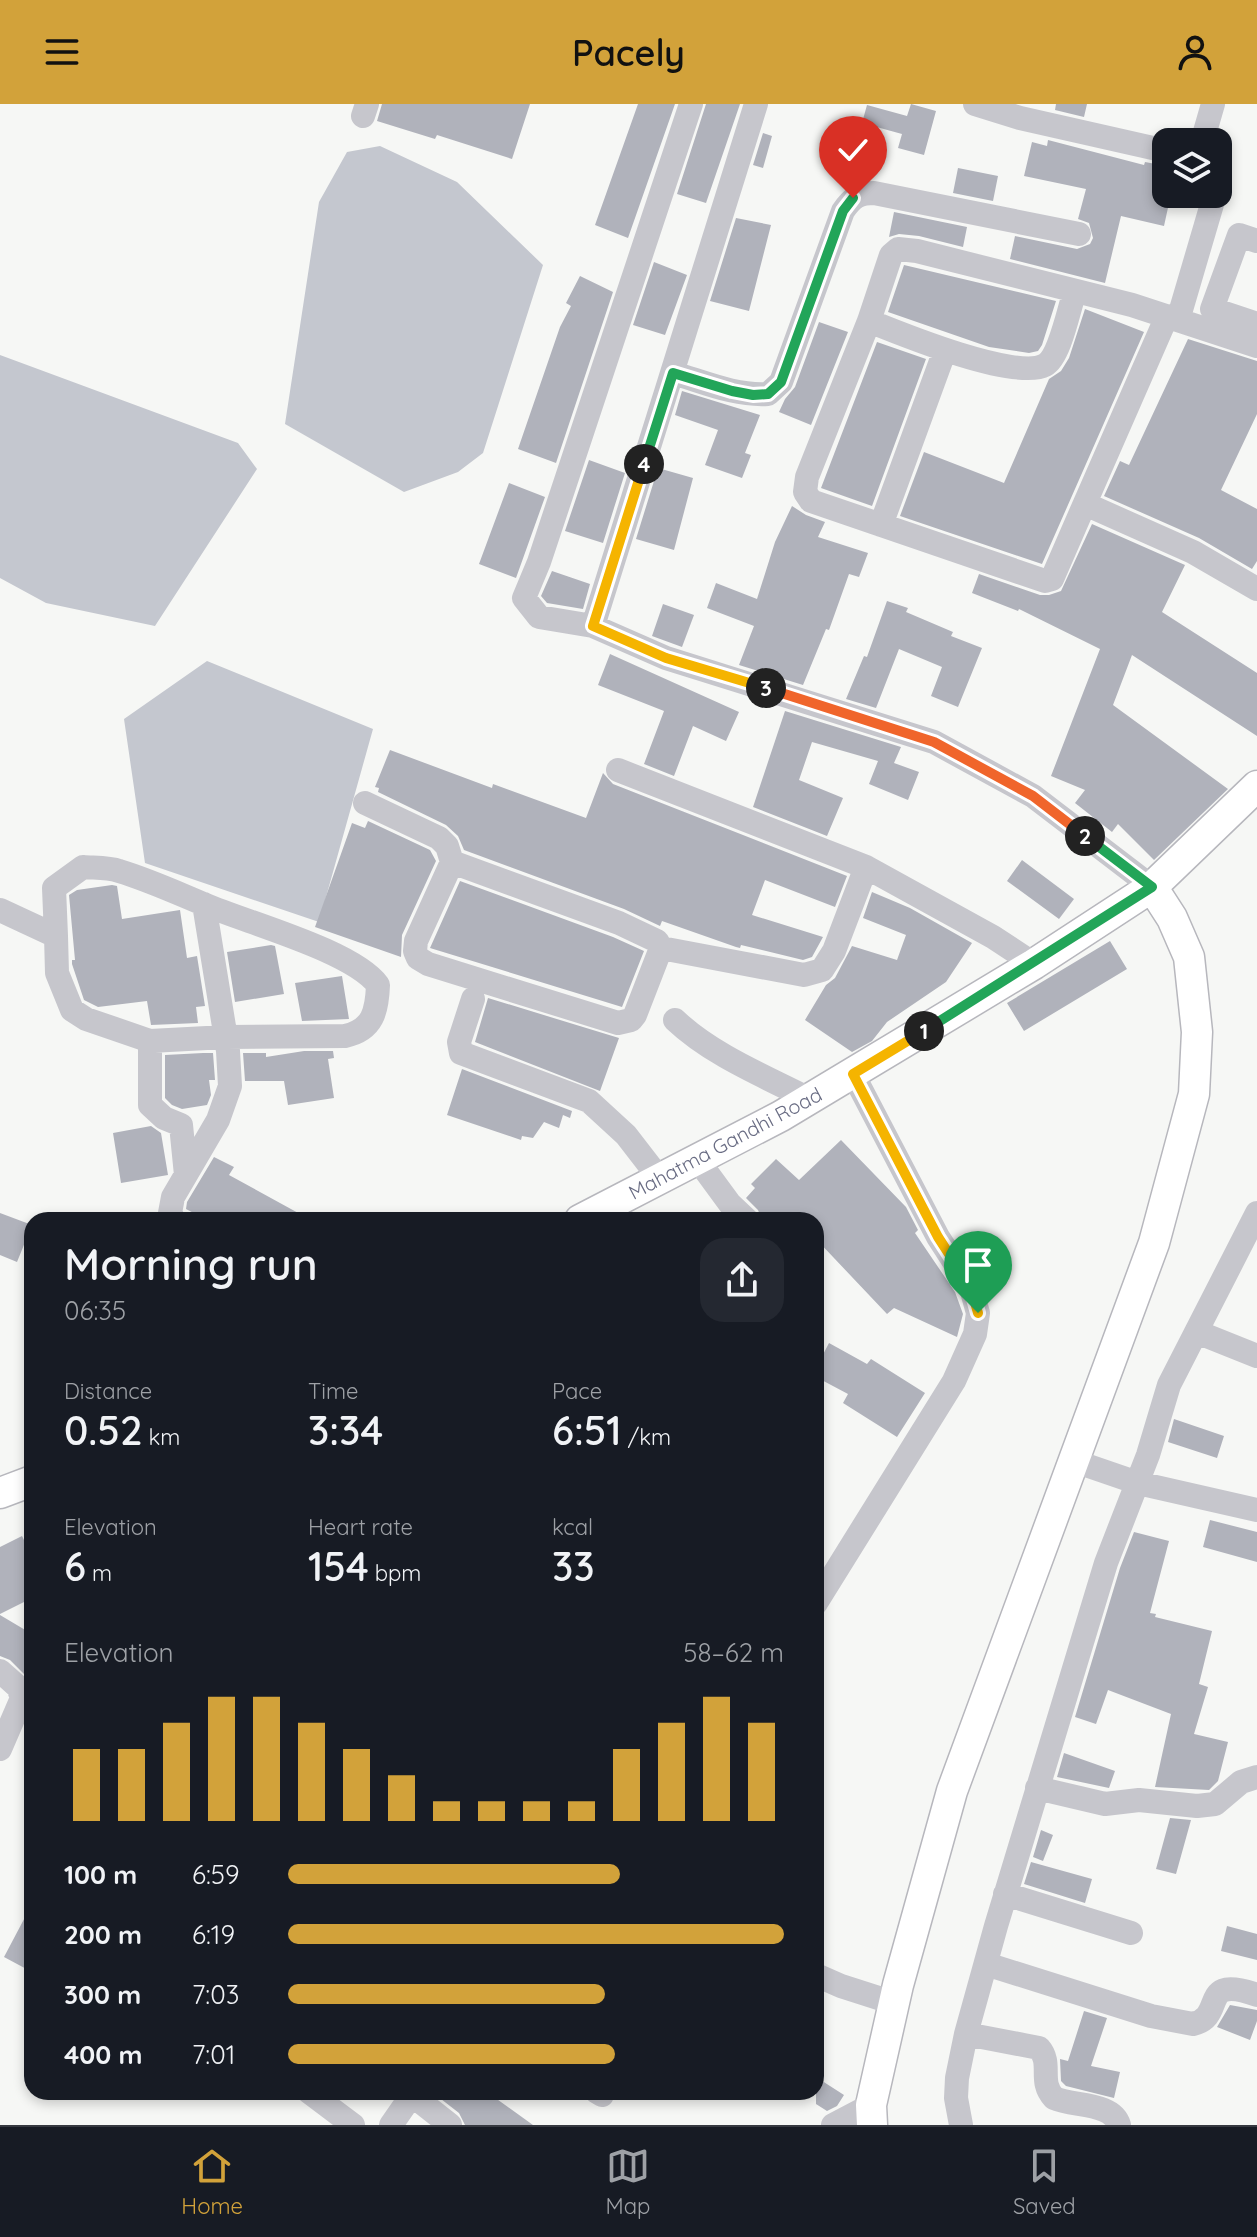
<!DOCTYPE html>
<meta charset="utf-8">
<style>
:root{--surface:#171b24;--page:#242831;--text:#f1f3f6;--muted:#9ea1a6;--line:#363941;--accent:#d2a23a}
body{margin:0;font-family:Quicksand,sans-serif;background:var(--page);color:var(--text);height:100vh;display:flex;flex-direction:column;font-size:30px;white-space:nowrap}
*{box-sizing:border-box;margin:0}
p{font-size:26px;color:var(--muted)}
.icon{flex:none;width:44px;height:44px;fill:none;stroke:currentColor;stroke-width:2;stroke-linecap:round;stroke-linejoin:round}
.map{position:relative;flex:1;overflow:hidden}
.details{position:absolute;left:24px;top:1108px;width:800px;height:888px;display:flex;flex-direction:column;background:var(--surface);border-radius:24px;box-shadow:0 4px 12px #0003}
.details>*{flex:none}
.fabs{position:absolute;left:1152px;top:24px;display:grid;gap:16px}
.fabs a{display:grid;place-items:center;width:80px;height:80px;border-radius:16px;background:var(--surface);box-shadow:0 4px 12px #0003;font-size:40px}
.pin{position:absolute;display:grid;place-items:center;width:68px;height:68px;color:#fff;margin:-82px -34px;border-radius:50% 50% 50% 0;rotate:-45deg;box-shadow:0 0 8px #0007}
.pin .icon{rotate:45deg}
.km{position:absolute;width:40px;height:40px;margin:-20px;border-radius:50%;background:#222;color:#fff;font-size:22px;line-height:40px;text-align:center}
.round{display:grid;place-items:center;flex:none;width:84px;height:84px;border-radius:24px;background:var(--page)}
.overview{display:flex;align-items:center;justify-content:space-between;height:136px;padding:0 40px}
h1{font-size:44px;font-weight:600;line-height:60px}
.metrics{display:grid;grid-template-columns:repeat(3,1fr);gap:12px;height:136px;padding:8px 40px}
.metrics div{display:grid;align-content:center}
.metrics b{font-size:40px;font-weight:600}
.metrics small{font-size:22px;font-weight:400}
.metrics p{font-size:22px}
.chart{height:224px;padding:16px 40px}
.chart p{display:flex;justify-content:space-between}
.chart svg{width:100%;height:144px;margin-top:8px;stroke:var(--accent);stroke-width:6}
ul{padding:0 40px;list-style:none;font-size:26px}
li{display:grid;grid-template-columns:128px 96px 1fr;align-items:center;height:60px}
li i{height:20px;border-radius:10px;background:var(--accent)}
header{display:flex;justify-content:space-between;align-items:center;height:104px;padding:0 40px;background:var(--accent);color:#111;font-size:36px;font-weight:600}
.tab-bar{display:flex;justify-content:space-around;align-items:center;height:112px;border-top:2px solid var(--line);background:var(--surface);font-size:22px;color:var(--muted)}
.tab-bar a{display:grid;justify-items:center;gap:4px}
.tab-bar .on{color:var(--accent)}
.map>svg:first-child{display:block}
</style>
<header><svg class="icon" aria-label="menu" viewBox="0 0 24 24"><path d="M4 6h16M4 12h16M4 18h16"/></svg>Pacely<svg class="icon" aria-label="person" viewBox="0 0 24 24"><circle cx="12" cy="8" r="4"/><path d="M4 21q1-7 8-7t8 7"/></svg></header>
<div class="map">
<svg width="1257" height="2021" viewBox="0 0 1257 2021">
<rect width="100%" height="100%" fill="#f6f7f5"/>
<path fill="#c4c7cf" d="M380 42 457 78 543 161 483 349 458 368 404 388 285 320 319 98 347 48Z
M0 251 238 339 257 365 155 522 46 499 0 474Z
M207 557 373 625 319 818 145 759 124 615Z"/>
<path fill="#b0b2bb" d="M382 0H530L512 55 437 31 435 35 377 17Z
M638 0H675L628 134 595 121Z
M706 0H740L706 99 677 90Z
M911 0 936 7 924 51 898 44 902 30 862 19 867 1 907 12Z
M1056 0H1087L1084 13 1055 6Z
M763 29 772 32 763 64 753 61Z
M1048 36 1144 61 1145 58 1166 62V90H1171L1164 122 1121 112 1105 179 1010 155 1015 132 1077 145 1090 140 1093 134 1089 119 1078 115 1086 85 1024 72 1032 38 1047 42Z
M958 64 998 72 993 97 953 89Z
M894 108 967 123 963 143 919 132 899 130 889 133Z
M736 114 771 121 749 207 710 197Z
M654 158 687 171 665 231 633 221Z
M904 161 1056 197 1042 241 1038 247 1029 249 989 243 888 208Z
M580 172 613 188 556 359 518 345 560 223 571 202 566 199Z
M1085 205 1144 228 1042 460 900 412 924 348 1004 379 1049 275 1061 267 1069 254Z
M819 218 848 228 811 321 779 308 785 295 795 283Z
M1188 235 1257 257V310L1221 386 1257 405V457L1252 465 1199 434 1104 392 1120 357 1129 361Z
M877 238 926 255 872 402 821 384Z
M682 287 760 311 745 349 751 351 742 374 705 361 718 326 675 311Z
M589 356 625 369 603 439 565 427Z
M658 364 693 374 674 446 636 435Z
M509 379 545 393 516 474 479 460Z
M792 402 806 411 825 418 818 433 868 449 859 473 849 470 829 526 826 525 803 581 739 561 754 522 707 504 716 479 757 495 775 438Z
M1092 420 1185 461 1162 508 1257 569V632L1132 551 1113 601 1228 685 1154 756 1118 720 1112 728 1075 699 1085 686 1051 672 1100 545 1019 505 1018 507 972 489 979 470 1040 491H1049L1061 487Z
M552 467 590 480 583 505 547 499 541 492Z
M887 497 908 504 906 508 953 528 951 532 982 544 958 603 931 592 942 563 899 545 876 604 846 595 864 552 867 553Z
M663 500 694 511 682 543 652 532Z
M610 550 739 608 726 637 693 622 674 672 644 660 664 607 598 581Z
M785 607 901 643 894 659 919 668 908 696 869 680 878 657 812 638 799 676 843 694 827 732 753 703Z
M390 646 492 684 493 680 586 714 603 669 613 680 847 772 835 803 765 776 752 811 823 833 812 853 803 856 741 841 740 844 736 843 662 817 660 822 624 805 464 746 458 732 446 721 378 688 379 684 375 683Z
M368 717 430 746 436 757 402 831 401 853 315 823 352 719 365 724Z
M1022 756 1074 795 1059 815 1007 777Z
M460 777 613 833 644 847 622 903 430 844Z
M112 781 117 782 122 815 180 806 187 854 197 852 205 902 196 903 198 919 151 921 147 897 98 903 84 896 72 860V856H75L69 791 77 786Z
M872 788 910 804 972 839 946 878 887 918 872 937 852 948 805 916 826 881 835 874 852 842 897 856 906 831 863 814Z
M1110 837 1127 865 1024 927 1007 899Z
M271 841 275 842 284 890 235 898 227 848Z
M342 872 349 915 302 917 295 879Z
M488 894 619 934 600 987 475 938Z
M304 947H333L334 954 328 955 334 994 288 1001 284 977H245L243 949H266V953Z
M203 949H213L215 976H209L211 991 207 1001 182 1005 172 1001 165 994V951Z
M462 965 572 1007 570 1014 563 1011 559 1024 544 1018 533 1034 522 1032 521 1036 447 1011Z
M151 1022 161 1029 168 1071 121 1079 113 1029Z
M841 1036 906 1103 918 1126 915 1129 955 1188 963 1210 957 1233 894 1204 887 1210 816 1135V1116H762L758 1106 746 1094 755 1084 751 1080 776 1055 799 1076Z
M214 1053 234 1063 229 1071 311 1116H207L186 1105 187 1098Z
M0 1109 32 1121 17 1158 0 1151Z
M829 1239 867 1260 871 1255 925 1289 897 1333 843 1299 848 1290 816 1273V1264Z
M1174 1315 1224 1332 1217 1354 1168 1338Z
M1210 1416 1257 1428V1458L1203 1443Z
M1134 1428 1169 1437 1150 1509 1156 1510 1155 1513 1212 1527 1199 1580 1208 1583 1194 1630 1228 1638 1218 1677 1209 1686 1155 1683 1171 1610 1108 1586 1096 1620 1075 1613 1120 1464Z
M22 1432 32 1452V1494L0 1510V1443Z
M0 1511 32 1530V1578L10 1556 0 1552Z
M1064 1649 1115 1667 1109 1684 1057 1673Z
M1170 1714 1191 1716 1176 1770 1156 1765Z
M1041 1726 1053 1731 1043 1757 1033 1753Z
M1031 1758 1092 1775 1085 1799 1024 1780Z
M32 1800V1868L4 1853Z
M1227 1822 1257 1830V1856L1221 1847Z
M1230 1901 1257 1906V1917L1250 1936 1217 1923Z
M1084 1907 1107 1914 1091 1962 1120 1968 1114 1994 1066 1982 1061 1977 1060 1955 1068 1957Z
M816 1973 844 1991 837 2002 827 2007 816 2000Z
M432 1988H487L533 2021H465L459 2009Z"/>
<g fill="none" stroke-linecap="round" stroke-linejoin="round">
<defs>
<path id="major" d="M580 1116 781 1012 1034 860 1152 783 1257 682
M0 1389 32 1377
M872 2021 871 2001 898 1881 952 1687 1154 1139 1194 990 1197 928 1189 853 1172 814 1152 783"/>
</defs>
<use href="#major" stroke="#b7b7bd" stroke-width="33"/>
<path stroke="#c6c6cc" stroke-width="24" d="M691 0 539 458 524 494 539 513 593 522 666 554 934 638 1033 692 1152 783
M975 0 1020 14 1166 47
M363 12 367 0
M1202 38 1213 0
M1257 137 1239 131 1212 205 1257 220
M1178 216 1215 90
M869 217C901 230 1016 277 1045 261 1060 253 1069 204 1075 187
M1257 242 1132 201 917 147 898 145 891 151 869 217 807 373 805 388 811 397 1045 477 1052 475 1082 406 1092 403 1193 448 1257 485
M673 269C704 278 735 292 768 290L781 278 843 107C852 94 858 89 874 89L1079 130
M1082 406 1167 212
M881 421 945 246
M593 522 756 0
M618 666 866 763 993 833 1034 860
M365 699 439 734 447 742 452 758 619 819 657 837 661 844 804 871 822 866 834 847 866 763
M452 758 416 837 415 847 418 854 428 860 618 919 631 916 635 911 661 844
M0 806 56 832 54 784 83 763C94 764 108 763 119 767 149 776 177 789 206 801 248 819 353 847 378 881 377 907 373 926 345 932L226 933 150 937 86 915 72 906 57 869 56 832
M473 895 459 938 461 949 589 997 626 1031 660 1075
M675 916C712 951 764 972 809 995
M150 937V1001L164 1014 181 1021 186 1071
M697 1055 730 1100 747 1116
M174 1116 170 1109 173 1093 218 1016 230 982 228 947 204 800
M1197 1228 1257 1252
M1074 1357 1138 1379 1257 1406
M816 1499 954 1277 975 1230 978 1209 971 1184 938 1133 853 970
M0 1567 18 1583 22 1594 0 1645
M1037 1684 1105 1700 1139 1696 1197 1702 1215 1700 1241 1678 1257 1673
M1005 1790 1131 1829
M986 1860 1151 1912 1193 1920C1227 1912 1197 1870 1257 1891
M816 1871 841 1882 894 1899
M966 1930 1039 1944C1053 1960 1038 1977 1054 1994 1074 2003 1112 1998 1119 2021
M309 1988 353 2021
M597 1988 602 1991
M412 1991 450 2021
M391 2021 414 1988
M833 2021 871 2001
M961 2021 956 1994 957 1974 966 1930 996 1822 1106 1459 1148 1351 1169 1281 1257 1109"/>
<use href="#major" stroke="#fff" stroke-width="30"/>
</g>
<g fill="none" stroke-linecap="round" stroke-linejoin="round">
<defs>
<path id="split-1" d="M924 927 853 970 938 1133 971 1184 978 1209"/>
<path id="split-2" d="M924 927 1152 783 1085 732"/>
<path id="split-3" d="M766 584 934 638 1033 692 1085 732"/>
<path id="split-4" d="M644 360 593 522 666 554 766 584"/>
<path id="split-5" d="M644 360 673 269 732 287 753 291 768 290 781 278 843 107 853 94"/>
</defs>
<use href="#split-1" stroke="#fff" stroke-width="16"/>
<use href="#split-2" stroke="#fff" stroke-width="16"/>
<use href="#split-3" stroke="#fff" stroke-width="16"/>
<use href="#split-4" stroke="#fff" stroke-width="16"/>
<use href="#split-5" stroke="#fff" stroke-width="16"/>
<use href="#split-1" stroke="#f5b400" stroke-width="10"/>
<use href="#split-2" stroke="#22a559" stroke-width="10"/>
<use href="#split-3" stroke="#f0652b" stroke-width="10"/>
<use href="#split-4" stroke="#f5b400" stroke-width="10"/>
<use href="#split-5" stroke="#22a559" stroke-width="10"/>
</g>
<g text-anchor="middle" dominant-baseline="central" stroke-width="8" stroke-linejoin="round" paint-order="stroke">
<g font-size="20" fill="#696c83" stroke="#fff">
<text transform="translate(725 1039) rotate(-28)">Mahatma Gandhi Road</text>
</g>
</g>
</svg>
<div class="fabs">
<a><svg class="icon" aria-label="layers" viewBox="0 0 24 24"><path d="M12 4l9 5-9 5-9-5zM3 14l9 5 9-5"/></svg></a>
</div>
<div class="pin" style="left:978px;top:1209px;background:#1e9e55"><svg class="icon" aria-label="arrive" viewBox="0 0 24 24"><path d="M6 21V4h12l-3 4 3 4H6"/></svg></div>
<div class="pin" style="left:853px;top:94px;background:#d93025"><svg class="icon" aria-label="check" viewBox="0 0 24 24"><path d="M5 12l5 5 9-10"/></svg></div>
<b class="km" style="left:924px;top:927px">1</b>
<b class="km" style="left:1085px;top:732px">2</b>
<b class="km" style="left:766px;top:584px">3</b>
<b class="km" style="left:644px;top:360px">4</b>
<section class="details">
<div class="overview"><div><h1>Morning run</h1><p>06:35</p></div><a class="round"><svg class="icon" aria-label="share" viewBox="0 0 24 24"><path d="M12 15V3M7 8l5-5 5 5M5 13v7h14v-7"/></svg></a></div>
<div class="metrics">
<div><p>Distance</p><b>0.52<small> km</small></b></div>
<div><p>Time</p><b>3:34</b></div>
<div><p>Pace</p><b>6:51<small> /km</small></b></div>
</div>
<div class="metrics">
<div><p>Elevation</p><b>6<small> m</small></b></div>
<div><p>Heart rate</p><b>154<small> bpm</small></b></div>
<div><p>kcal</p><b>33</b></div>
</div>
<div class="chart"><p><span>Elevation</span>58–62 m</p>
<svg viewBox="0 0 160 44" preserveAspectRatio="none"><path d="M5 44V22M15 44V22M25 44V14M35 44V6M45 44V6M55 44V14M65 44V22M75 44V30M85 44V38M95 44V38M105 44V38M115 44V38M125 44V22M135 44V14M145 44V6M155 44V14"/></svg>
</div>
<ul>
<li><b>100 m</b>6:59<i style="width:67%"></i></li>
<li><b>200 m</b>6:19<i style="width:100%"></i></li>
<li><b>300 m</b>7:03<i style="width:64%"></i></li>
<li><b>400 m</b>7:01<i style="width:66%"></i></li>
</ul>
</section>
</div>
<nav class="tab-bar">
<a class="on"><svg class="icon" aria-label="home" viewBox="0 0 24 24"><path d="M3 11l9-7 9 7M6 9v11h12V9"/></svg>Home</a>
<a><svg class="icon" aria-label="map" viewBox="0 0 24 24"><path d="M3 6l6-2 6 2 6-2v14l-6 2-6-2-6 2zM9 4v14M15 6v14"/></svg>Map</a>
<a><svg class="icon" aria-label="saved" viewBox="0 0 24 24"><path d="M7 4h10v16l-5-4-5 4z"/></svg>Saved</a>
</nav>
